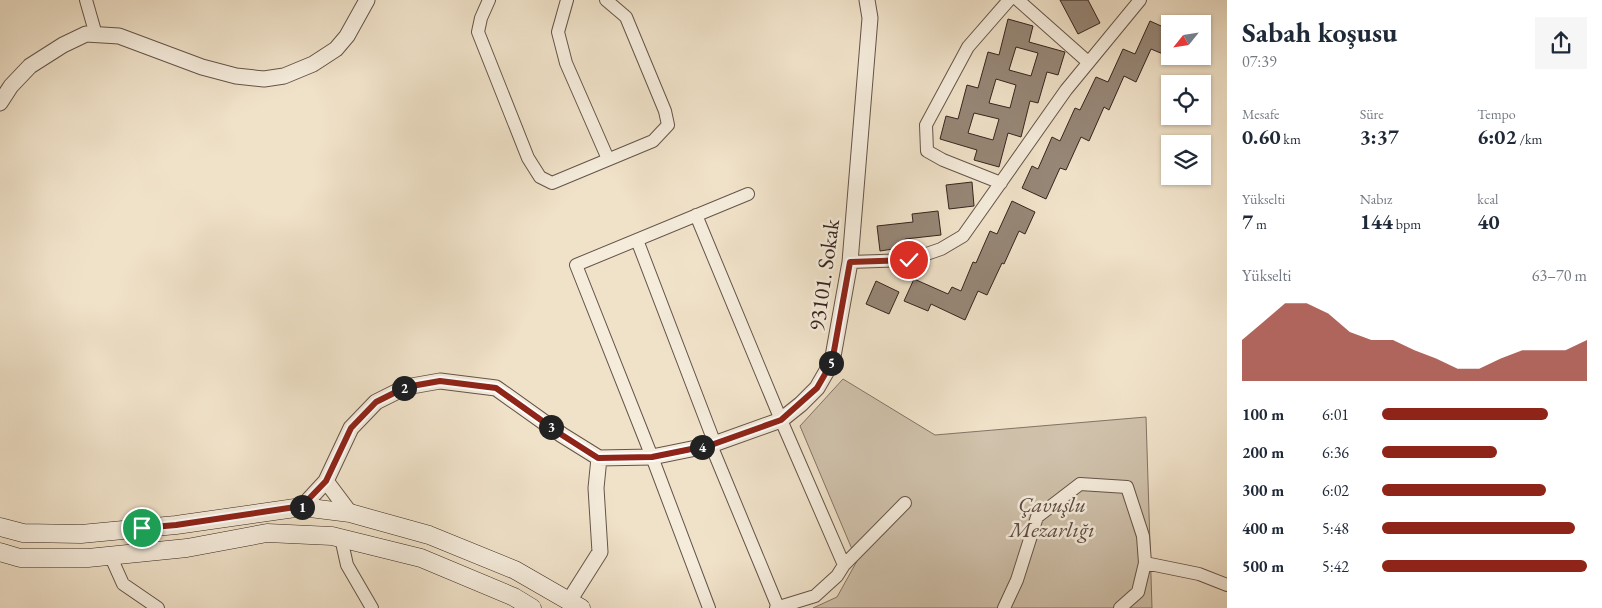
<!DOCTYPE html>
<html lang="tr">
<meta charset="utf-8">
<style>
:root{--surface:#fff;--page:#f6f6f7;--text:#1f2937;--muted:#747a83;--accent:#8f2418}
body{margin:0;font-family:"EB Garamond",serif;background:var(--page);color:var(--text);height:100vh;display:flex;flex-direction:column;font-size:19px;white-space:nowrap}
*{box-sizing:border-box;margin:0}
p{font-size:16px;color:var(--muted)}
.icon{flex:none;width:28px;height:28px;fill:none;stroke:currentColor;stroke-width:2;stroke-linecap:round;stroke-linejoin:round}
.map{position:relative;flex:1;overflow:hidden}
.details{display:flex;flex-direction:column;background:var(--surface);width:375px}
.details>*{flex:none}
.needle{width:32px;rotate:240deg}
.controls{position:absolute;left:1161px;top:15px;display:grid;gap:10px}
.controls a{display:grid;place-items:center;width:50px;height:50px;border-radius:0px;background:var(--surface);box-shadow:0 1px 4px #0004;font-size:25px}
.pin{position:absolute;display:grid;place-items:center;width:42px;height:42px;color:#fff;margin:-21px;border:2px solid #fff;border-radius:50%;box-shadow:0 1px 5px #0007}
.km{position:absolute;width:25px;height:25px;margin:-12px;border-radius:50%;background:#222;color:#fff;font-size:14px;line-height:25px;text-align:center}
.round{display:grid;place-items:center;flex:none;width:52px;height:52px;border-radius:0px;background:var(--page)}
.head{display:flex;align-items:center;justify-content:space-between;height:85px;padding:0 15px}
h1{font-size:28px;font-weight:700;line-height:38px}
.figures{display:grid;grid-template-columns:repeat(3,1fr);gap:8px;height:85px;padding:5px 15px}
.figures div{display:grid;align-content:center}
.figures b{font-size:21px;font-weight:700}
.figures small{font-size:14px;font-weight:400}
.figures p{font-size:14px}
.chart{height:140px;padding:10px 15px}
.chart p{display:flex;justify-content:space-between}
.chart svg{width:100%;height:90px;margin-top:5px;fill:var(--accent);opacity:.7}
ul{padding:0 15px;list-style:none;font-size:16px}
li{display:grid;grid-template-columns:80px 60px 1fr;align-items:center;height:38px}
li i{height:12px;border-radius:6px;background:var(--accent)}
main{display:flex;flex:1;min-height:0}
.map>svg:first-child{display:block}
</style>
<main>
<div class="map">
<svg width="1227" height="608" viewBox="0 0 1227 608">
<rect width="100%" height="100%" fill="#f0e2c9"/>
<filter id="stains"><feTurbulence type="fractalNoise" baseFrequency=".004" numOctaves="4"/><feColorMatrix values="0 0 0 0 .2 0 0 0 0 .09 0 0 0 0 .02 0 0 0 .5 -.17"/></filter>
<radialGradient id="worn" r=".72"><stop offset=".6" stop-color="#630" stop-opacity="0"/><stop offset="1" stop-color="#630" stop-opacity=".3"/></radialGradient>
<path fill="#d0c2ac" stroke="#837365" d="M843 379 935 435 1146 417 1152 608H813L837 597 857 561 800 426Z"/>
<path fill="#978777" stroke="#36241e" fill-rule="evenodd" d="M1060 0H1088L1100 23 1078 34Z
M1008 19 1033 26 1029 42 1065 52 1058 75 1047 72 1038 103 1030 101 1021 137 1008 133 999 167 974 160 977 150 940 139 946 116 958 119 967 85 978 88 988 52 999 55ZM1016 47 1038 53 1031 76 1009 70ZM996 79 1016 85 1010 108 989 103ZM974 113 999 119 993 140 968 133Z
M1150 21 1170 30V39L1163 54 1151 49 1136 82 1124 76 1109 110 1104 107 1089 141 1081 137 1066 170 1060 168 1046 199 1022 188 1032 166 1038 169 1052 137 1060 141 1075 108 1080 110 1096 77 1108 82 1123 49 1135 54Z
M972 182 974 206 949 209 946 185Z
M1012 201 1035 212 1025 234 1019 231 1004 264 1002 263 987 295 978 291 965 320 931 304 928 311 904 301 914 279 948 294 952 287 961 291 973 262 976 263 990 231 997 234Z
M938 211 941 235 905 239 906 247 880 251 877 226 913 222 912 214Z
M876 281 899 292 889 314 866 304Z"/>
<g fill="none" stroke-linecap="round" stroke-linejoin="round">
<defs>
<path id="minor" d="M86 0 96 35
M489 0 481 18 478 32 528 158 540 177 552 183 653 141 668 125 665 111 626 17 606 0
M567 0 558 32 566 63 608 159
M1018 0 1088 62
M1001 183 943 160 927 151 926 125 968 47 1009 0
M696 215 781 420 844 565
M637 240 715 444
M850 262 909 260 941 249 963 236 1066 90 1140 0
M711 445 778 607
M341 538 347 565 372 608
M110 555 123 584 158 608
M1145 563 1199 574 1227 585
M709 608 652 457 576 265 748 194
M776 608 815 596 837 576 844 565 905 503
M1004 608 1017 580 1037 517 1080 484 1127 487 1143 536 1145 563 1138 592 1120 608"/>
<path id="tertiary" d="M0 103 11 86 30 66 63 45 86 34 119 36 202 67 236 76 264 79 284 76 313 64 336 49 347 36 367 0
M326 481 350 513
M302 507 326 481 351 428 376 402 406 387 440 381 496 388 562 435 599 458 652 457 711 445 781 420 801 404 817 388 832 362 850 262 870 18 867 0
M569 601 600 552 596 488 599 458"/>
<path id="secondary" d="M0 527 23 533 81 534 176 525 302 507 350 513 429 535 515 570 581 608
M0 552 20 558H88L187 548 267 533 332 536 421 558 514 597 532 608"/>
</defs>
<use href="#minor" stroke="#645449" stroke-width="14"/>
<use href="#tertiary" stroke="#645449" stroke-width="17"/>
<use href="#secondary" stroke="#36241e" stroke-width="19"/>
<use href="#minor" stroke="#f5ecdc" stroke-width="12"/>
<use href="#tertiary" stroke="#f5ecdc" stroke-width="15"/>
<use href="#secondary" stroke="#f5ecdc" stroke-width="18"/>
</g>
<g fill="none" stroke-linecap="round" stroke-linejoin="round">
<defs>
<path id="route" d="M142 528 176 525 302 506 326 481 351 428 376 402 406 387 440 381 496 388 562 435 598 458 652 457 711 445 781 420 817 388 832 362 850 262 909 260"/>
</defs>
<use href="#route" stroke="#fff" stroke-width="10"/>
<use href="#route" stroke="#8f2418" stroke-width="6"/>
</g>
<g text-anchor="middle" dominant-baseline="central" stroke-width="5" stroke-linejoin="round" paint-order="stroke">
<g font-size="22" fill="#36241e" stroke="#f5ecdc">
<text transform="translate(824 275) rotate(-82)">93101. Sokak</text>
</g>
<g font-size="22" font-style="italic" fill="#5c4c42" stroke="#f5ecdc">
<text x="1052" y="504">Çavuşlu<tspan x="1052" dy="25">Mezarlığı</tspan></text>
</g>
</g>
<rect width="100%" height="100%" filter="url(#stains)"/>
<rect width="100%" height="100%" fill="url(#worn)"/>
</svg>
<div class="controls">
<a><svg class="needle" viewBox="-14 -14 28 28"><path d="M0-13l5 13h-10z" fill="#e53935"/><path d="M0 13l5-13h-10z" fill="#747a83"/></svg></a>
<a><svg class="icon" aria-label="locate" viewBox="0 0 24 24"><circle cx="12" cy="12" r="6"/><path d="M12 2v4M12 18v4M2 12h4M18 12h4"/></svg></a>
<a><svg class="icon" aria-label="layers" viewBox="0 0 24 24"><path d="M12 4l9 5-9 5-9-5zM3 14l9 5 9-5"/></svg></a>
</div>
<div class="pin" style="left:142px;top:528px;background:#1e9e55"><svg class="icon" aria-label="arrive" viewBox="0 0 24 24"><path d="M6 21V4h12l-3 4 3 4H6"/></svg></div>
<div class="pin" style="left:909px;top:260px;background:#d93025"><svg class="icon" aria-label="check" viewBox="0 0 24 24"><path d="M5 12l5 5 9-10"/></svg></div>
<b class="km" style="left:302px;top:507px">1</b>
<b class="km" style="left:404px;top:388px">2</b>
<b class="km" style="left:551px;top:427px">3</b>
<b class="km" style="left:702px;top:447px">4</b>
<b class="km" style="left:831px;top:363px">5</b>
</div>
<section class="details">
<div class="head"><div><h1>Sabah koşusu</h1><p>07:39</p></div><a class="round"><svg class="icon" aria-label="share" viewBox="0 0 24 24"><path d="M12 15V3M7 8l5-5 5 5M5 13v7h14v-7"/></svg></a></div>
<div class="figures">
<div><p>Mesafe</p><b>0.60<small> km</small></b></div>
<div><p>Süre</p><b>3:37</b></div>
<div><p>Tempo</p><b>6:02<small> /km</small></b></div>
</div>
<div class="figures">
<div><p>Yükselti</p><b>7<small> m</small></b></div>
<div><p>Nabız</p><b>144<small> bpm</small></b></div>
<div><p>kcal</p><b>40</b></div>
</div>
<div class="chart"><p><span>Yükselti</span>63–70 m</p>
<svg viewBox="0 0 160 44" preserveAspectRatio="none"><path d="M0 44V24L10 15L20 6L30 6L40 11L50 20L60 24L70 24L80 29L90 33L100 38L110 38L120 33L130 29L140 29L150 29L160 24V44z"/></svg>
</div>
<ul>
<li><b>100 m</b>6:01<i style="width:81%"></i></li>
<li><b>200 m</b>6:36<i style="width:56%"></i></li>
<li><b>300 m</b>6:02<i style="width:80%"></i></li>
<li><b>400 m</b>5:48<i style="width:94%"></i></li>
<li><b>500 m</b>5:42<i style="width:100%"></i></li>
</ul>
</section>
</main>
